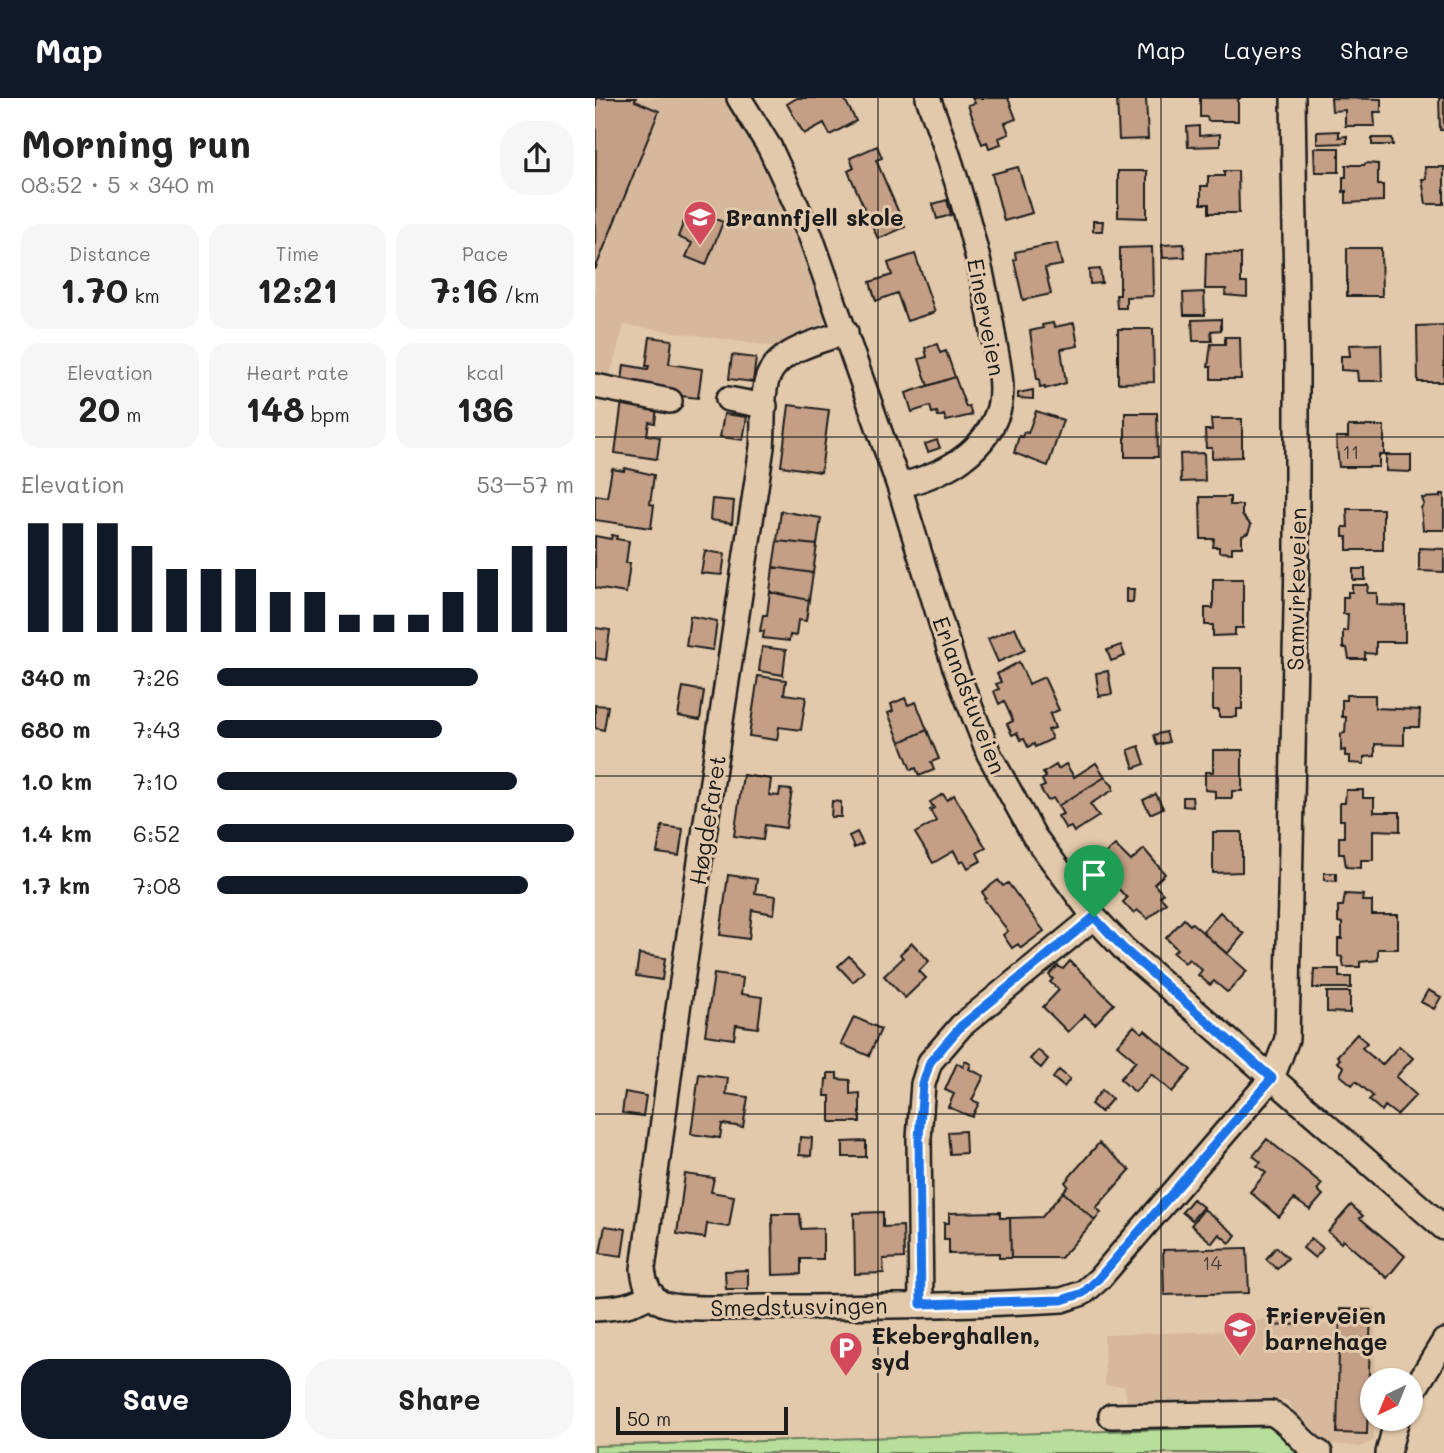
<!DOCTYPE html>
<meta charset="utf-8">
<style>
:root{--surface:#fff;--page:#f6f6f6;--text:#222;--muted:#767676;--accent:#111827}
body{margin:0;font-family:Mali,sans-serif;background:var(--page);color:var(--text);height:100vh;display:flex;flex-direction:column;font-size:26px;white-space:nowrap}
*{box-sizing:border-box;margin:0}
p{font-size:23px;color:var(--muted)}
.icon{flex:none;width:38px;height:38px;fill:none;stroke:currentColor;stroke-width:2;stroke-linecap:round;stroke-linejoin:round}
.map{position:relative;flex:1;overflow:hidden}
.panel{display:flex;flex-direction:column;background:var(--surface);width:595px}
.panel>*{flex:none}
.needle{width:46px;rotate:223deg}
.tools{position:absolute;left:765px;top:1270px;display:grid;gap:14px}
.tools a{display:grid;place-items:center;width:63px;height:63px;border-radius:50%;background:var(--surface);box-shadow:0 2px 5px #0004;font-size:35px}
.scale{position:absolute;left:21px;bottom:18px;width:172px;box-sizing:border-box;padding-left:7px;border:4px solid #1c1c1c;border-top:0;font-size:19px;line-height:24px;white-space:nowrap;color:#1c1c1c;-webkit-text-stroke:5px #e3c9ab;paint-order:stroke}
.pin{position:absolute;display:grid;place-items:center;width:60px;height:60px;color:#fff;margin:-72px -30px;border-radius:50% 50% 50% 0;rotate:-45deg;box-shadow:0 0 7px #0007}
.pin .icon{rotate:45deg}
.round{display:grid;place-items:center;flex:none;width:74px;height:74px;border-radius:28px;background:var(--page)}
.summary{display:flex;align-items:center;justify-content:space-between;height:119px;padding:0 21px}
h1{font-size:38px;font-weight:700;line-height:52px}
.stats{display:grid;grid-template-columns:repeat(3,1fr);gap:10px;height:119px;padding:7px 21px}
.stats div{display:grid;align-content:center;border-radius:18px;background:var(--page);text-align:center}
.stats b{font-size:35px;font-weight:700}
.stats small{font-size:19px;font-weight:400}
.stats p{font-size:19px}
.chart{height:196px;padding:14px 21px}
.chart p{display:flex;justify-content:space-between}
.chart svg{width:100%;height:126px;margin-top:7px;stroke:var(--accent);stroke-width:6}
.action{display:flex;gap:14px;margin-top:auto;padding:14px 21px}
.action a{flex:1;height:80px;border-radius:28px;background:var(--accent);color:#fff;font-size:28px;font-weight:700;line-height:80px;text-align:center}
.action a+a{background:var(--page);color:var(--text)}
ul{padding:0 21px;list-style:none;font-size:23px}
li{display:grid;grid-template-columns:112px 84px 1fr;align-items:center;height:52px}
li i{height:18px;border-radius:9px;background:var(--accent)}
header{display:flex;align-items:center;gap:42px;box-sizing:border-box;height:98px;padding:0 35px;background:var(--accent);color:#fff}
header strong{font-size:33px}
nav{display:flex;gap:38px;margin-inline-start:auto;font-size:24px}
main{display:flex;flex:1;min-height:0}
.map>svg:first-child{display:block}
</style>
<header>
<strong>Map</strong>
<nav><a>Map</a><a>Layers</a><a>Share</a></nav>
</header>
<main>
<section class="panel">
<div class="summary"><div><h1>Morning run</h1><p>08:52 · 5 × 340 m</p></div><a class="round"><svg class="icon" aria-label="share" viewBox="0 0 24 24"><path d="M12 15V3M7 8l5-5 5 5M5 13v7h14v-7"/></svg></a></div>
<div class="stats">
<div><p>Distance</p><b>1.70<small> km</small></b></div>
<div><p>Time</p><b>12:21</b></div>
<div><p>Pace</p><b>7:16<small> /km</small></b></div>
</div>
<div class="stats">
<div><p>Elevation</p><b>20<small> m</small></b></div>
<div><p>Heart rate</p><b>148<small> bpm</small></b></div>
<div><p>kcal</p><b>136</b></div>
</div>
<div class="chart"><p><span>Elevation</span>53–57 m</p>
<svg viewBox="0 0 160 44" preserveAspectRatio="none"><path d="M5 44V6M15 44V6M25 44V6M35 44V14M45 44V22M55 44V22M65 44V22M75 44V30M85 44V30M95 44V38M105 44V38M115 44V38M125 44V30M135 44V22M145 44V14M155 44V14"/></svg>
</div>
<ul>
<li><b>340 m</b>7:26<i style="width:73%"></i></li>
<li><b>680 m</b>7:43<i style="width:63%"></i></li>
<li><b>1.0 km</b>7:10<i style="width:84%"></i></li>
<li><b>1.4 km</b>6:52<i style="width:100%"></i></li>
<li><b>1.7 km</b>7:08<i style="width:87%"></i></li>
</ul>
<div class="action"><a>Save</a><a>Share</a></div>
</section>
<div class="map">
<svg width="849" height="1355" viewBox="0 0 849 1355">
<rect width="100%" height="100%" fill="#e3c9ab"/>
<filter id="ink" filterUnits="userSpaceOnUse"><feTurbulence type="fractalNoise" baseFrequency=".0143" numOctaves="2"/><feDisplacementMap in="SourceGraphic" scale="14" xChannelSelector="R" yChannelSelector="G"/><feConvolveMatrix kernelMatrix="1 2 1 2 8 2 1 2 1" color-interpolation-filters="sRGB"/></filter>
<g filter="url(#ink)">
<path fill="#d6b99d" d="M0 0H135L176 72 200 125 231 209 229 224 218 233 182 249 29 227 11 292 0 288Z
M781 1209 780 1283H777L779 1342 767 1349 727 1345 710 1329 692 1302 532 1305 529 1288H510L509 1237 629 1233 666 1222 674 1216 714 1215 715 1227 742 1226 743 1211Z"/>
<path fill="#b7df9b" stroke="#6a7e5c" stroke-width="2" d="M682 1328 713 1355H0V1348Z"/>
<path fill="#c49f86" stroke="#1c1c1c" stroke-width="2" d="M1 0H41L40 3 64 13 0 172Z
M202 0H249L261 23 235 37 229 25 209 36 192 6Z
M377 0H413L421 21 410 25 414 36 404 40 406 46 394 50 392 44 387 46 373 7 380 5Z
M522 0H551L553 41 524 42Z
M605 0H645L643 2V23H613L612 19H605Z
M736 0 786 1V14H779L780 28H750V12L737 13Z
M844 0H849V32H845Z
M604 28V38L625 36V48L593 49 592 29Z
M744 33V39L752 38V45L722 46V34Z
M777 40H797L798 47H777Z
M282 48 287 60 281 62 310 129 283 141 253 73 259 70 255 60Z
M719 50H744V74H720Z
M771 65 783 66V87H788V103L751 105V93L748 94V79H751V67H769Z
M423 69 437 115 409 123 397 76Z
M830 69H849V106H831L827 81H831Z
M523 73H552V120L523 119Z
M629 73H643L644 115H614V106H606V88H613V78H629Z
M352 102 356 117 342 121 338 106Z
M94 110 128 124 111 167 91 159 97 145 83 139Z
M498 123H508L507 133H498Z
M462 145 467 167 450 170 456 196 428 202 419 162 421 161 420 154Z
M589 146 590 159 568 160 567 147Z
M557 149 558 198 531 199V210H522L521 197H525V150Z
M752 150H786L787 198H752Z
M611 155 646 156V185H652V199L630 197 631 191H610Z
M320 156 340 214 312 223 302 195 281 203 275 184 297 177 293 165Z
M505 171 507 185 495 186 494 172Z
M609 194 610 217H589L588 195Z
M626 221V232L616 233 617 243H598L597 222Z
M458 225 459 229 479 225 483 248 466 251 471 285 450 291V288L445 289 444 281H442L435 233 448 230 447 227Z
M849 227V284H823L822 228Z
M523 231H558L559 284 523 285Z
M55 239 77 242 74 266 107 271 103 300 26 291 29 267 53 271 54 268H51Z
M630 239H645L646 281H616V269H613L616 246H630Z
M342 246 345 255 351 253 360 279 333 288 324 261 332 259 330 250Z
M786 246 787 283H763L762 273 746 272V258H755L754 247Z
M137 257 161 260 158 284 134 281Z
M360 279 371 309 374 308 377 317 351 323 349 317 343 319 342 314 337 315 335 308 317 314 311 295Z
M438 292V301L423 300V295Z
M27 303 62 310 60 325 54 324 52 337 65 339 62 361 20 355Z
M194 307 234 312 226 374 186 368Z
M441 313 468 322 453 368 419 355 424 338 427 339 429 334 433 335Z
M530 315H562L563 359H530Z
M129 316 152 319 148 342 125 339Z
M616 321H647V359L617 360V350H611L610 332H617Z
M753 328H789V357H784V369H744L741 339H753Z
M342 342 345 350 333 354 330 346Z
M609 355 610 383 586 384 585 356Z
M791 357H816V374L791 373Z
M30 370 59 377 55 406 59 407 56 430 0 422V397L12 399 17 371 29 373Z
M845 396H849V432H828L826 410 829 406 827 400 845 399Z
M605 399H635V407H647V417L656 427 653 435 647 438V449H637V455L624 454V449H618L619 441H606Z
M117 401 139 403 137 425 115 422Z
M752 411H788V452H752V439H748V429H753Z
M186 413 226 420 222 447 182 443Z
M17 437 22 438 21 441 34 443 31 465H35L31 495 0 490V438L16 441Z
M182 443 222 447 218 475 178 469Z
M824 450 849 451V474L824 473Z
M110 453 130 456 127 477 106 475Z
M178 469 218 475 214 502 175 494Z
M758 471H770V482H758Z
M618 481H648V530H640V537L618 538V527H610V510H618Z
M757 487H773L772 495H782V507L810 508V544H781V556L770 555V561H754L752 550H748V533H752L753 516H748V499H753V494H757Z
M531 491H539L538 504H531Z
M175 494 214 502 211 523 203 522 201 538 195 537 194 543 168 540 169 533H165L168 517H172Z
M95 518 122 523 118 552 91 548Z
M420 529 430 552 403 564 393 541Z
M0 530 15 532 11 562 0 560Z
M526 547 530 558 516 563 512 552Z
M167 549 191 552 188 577 164 573Z
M424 564 434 586 449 579 464 612 455 616 460 630 453 632 457 641 440 649 439 646 433 649 429 641 425 642 422 635 417 637 412 626 418 623 409 603 404 606 399 593 404 591 401 586 406 584 402 576Z
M618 570H647V611H642V619H624V612H618Z
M513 573 517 596 504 598 501 575Z
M163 578 191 582 189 596 211 599 206 632 184 629 182 642 154 638Z
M88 589 109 593 105 622 83 618Z
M751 597H780V610L825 612 824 629H809V647L780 646V658L769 659V666L755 665V658H750V652L746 653V636L750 635 751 619H747V602H751Z
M310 600 313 607 321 604 332 632 305 644 293 615 298 613 296 606Z
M0 607 13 608 9 632 0 630Z
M332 632 344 661 336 664 339 672 324 678 321 670 316 672 305 644Z
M571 634 574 644 562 647 559 637Z
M544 648 550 666 539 670 533 652Z
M618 652H647V693H637V700H620V693L610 692V674H618Z
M501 665 510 679 463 708 458 700 453 703 445 690 450 688 447 682 451 679 448 675 461 667 463 671 471 666 479 679Z
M148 677 176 681 174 697 184 698 185 691 197 692 191 730 170 727 168 742 139 738Z
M510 679 518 688V692L495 706 504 718 479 734 476 729 471 731 463 718 468 716 463 708Z
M751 692H768V700H779V714H805V733L778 732V762H766V770L751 769 749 756H744V739H749V722H745V705H750Z
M348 696 352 702 359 697 391 750 382 755 386 763 373 770 369 763 365 765 359 753 338 765 320 735 341 723 335 712 339 710 335 704Z
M561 696 568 710 555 716 548 702Z
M588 699H597L598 709 588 708Z
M237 703 246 704V719H236Z
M67 728 88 731 84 758 62 755Z
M262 734 268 746 259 750 254 738Z
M618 734H647V774L618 775Z
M520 747 536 763 549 751 570 776 559 786 568 796 565 799 571 805 553 821 542 812 538 815 528 804 532 800 519 786 515 790 505 778 508 775 505 771 507 769 502 763Z
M729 775H741V783L729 782Z
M133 777 162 781 160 795 181 798 179 816 157 812 154 841 125 837Z
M403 782 408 788 413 785 449 833 426 850 423 846 417 850 408 837 413 833 389 801 391 800 387 794Z
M750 796 768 797 767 803H777V817H803V851H783V862L765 864V869H749L747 859 743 858V841H747V825L743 824V808H748Z
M625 814 649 836 632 856 607 834Z
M589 821 595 827 597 825 652 873 635 892 632 894 619 883 615 887 603 877 607 872 594 861 590 865 578 855 582 851 571 840Z
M317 845 334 863 324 873 331 880 310 900 289 878 308 860 305 856Z
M44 856 70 860 67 882 41 878Z
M254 858 269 874 258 884 243 868Z
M475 863 519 906 500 926 490 917 473 934 448 909 464 892 455 884 458 881 454 877 463 868 468 871Z
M719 871H744V879H756V890H718Z
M119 876 148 880 146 896 167 899 163 930 141 927 139 941 110 937Z
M833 892 846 899 839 911 826 904Z
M732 894H755V915L732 914Z
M259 919 286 931 274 958 246 946Z
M539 928 547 935 550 932 596 972 577 994 556 976 540 994 525 981 541 963 522 947Z
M762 936 772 945 767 950 787 967 804 948 818 960 801 979 821 997 802 1017 790 1008 787 1013 774 1002 778 998 761 983 757 987 745 977 749 969 742 964 745 961 742 958Z
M443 952 453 961 446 970 435 961Z
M370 963 376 966 374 971 389 978 377 1002 384 1005 377 1019 353 1009 359 996 350 992 362 965 368 969Z
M464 972 475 981 469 989 458 980Z
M233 975H242V981L255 982V996L265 995V1024H235V998H230L231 981H233Z
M104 976 133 980 131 996 153 999 148 1029 127 1026 125 1040 96 1036Z
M507 992 517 1001 506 1014 496 1006Z
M30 994 51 998 48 1018 27 1015Z
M370 1033 371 1055 355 1056 353 1034Z
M205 1039 217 1040 216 1058 204 1057Z
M672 1041 727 1086 722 1092 728 1097 715 1112 699 1101 684 1119 655 1094 671 1075 662 1068 666 1064 658 1058Z
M271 1043V1059H248V1044Z
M504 1045 535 1072 501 1110 506 1114 500 1122 468 1094 473 1088 470 1084Z
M90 1076 119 1080 116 1094 139 1098 134 1129 112 1126 110 1140 82 1136Z
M468 1094 500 1122 466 1160H416L415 1120 447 1119Z
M598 1101 608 1109 597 1122 587 1114Z
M756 1107 768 1118 765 1120 810 1158 792 1180 748 1142 746 1145 733 1134Z
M609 1111 641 1137 635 1145 624 1136 617 1145 596 1127Z
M288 1114V1129L308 1128 309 1160 288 1161 289 1175 260 1176 259 1115Z
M405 1114V1120H415L416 1160H404V1155L354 1156V1141H349V1125H354V1115Z
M177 1116H205L206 1131 228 1130V1161H206V1176L178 1177Z
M10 1128 31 1131 27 1158 5 1155Z
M716 1140 728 1150 720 1160 708 1150Z
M681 1149 693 1160 682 1171 671 1161Z
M652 1150 654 1195 569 1197 568 1152Z
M153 1172V1191H131L130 1173Z
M745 1211 776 1212 772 1336 742 1335Z
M711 1215 712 1226 676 1228 675 1218Z"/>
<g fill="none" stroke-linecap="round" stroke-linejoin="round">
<defs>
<path id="minor" d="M144 0 175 50 216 139 304 388 359 567 394 656 439 738 499 819 529 851 849 1130
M251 234C226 243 184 251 173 279 166 297 169 329 167 349L85 897 48 1171C49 1184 55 1201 69 1206 91 1213 144 1209 170 1209 269 1209 368 1208 467 1202L488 1195 504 1181 677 980 692 941 702 462V266L698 0
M0 288 75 303
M133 301 170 308
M304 388C345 377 386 359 402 316 410 295 404 268 400 247 387 163 363 80 333 0
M326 1207 324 1040 328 986 335 964 366 928 499 819
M0 1211C22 1210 38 1208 57 1196
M816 1297 849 1243
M516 1318 676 1315C696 1324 706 1346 725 1355
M793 1355 802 1321"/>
</defs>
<use href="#minor" stroke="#1c1c1c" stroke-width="28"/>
<use href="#minor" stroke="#e3c9ab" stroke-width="23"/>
</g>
</g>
<g fill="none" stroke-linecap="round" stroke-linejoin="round" filter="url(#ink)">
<defs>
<path id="route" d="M499 819 529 851 677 980 503 1181 488 1195 467 1202 326 1206 324 1040 328 986 335 964 366 928Z"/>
</defs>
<use href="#route" stroke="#fff" stroke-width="14"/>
<use href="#route" stroke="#1a73e8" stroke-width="9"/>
</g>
<path fill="none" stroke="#1c1c1c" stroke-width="2" stroke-opacity="0.55" d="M283 0V1355M566 0V1355M0 339H849M0 678H849M0 1016H849"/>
<defs>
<symbol id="school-pin" viewBox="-11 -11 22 30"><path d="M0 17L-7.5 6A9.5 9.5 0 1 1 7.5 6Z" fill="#d1495b" stroke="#e3c9ab"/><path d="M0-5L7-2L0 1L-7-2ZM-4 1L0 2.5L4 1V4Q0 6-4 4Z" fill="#fff"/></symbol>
<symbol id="parking-pin" viewBox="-11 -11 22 30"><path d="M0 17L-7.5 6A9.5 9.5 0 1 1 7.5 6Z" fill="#d1495b" stroke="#e3c9ab"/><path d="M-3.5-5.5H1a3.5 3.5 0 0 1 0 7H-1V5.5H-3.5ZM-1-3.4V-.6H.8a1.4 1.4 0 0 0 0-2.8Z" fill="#fff"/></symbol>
</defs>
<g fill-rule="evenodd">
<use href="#school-pin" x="86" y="100" width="38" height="52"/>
<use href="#school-pin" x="626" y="1211" width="38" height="52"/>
<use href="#parking-pin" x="232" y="1231" width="38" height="52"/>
</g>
<g text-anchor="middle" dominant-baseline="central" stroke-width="6" stroke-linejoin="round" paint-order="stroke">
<g font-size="19" fill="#463d36">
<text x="756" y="353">11</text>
<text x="617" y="1164">14</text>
</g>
<g font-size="23" font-weight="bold" fill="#1c1c1c" stroke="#e3c9ab" text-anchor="start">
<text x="130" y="119">Brannfjell skole</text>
<text x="670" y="1217">Frierveien<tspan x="670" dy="26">barnehage</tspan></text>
<text x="276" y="1237">Ekeberghallen,<tspan x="276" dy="26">syd</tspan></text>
</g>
<g font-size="23" fill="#1c1c1c" stroke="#e3c9ab">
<text transform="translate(392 219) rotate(79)">Einerveien</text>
<text transform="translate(701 491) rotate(-89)">Samvirkeveien</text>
<text transform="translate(375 597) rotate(69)">Erlandstuveien</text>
<text transform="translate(112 722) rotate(-81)">Høgdefaret</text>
<text transform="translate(204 1208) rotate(-1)">Smedstusvingen</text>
</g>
</g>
</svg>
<div class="tools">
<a><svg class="needle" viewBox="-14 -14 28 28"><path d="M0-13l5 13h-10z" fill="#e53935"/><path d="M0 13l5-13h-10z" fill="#767676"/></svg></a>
</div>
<div class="scale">50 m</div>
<div class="pin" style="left:499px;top:819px;background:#1e9e55"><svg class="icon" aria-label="arrive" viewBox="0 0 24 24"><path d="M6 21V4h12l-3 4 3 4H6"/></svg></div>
</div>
</main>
